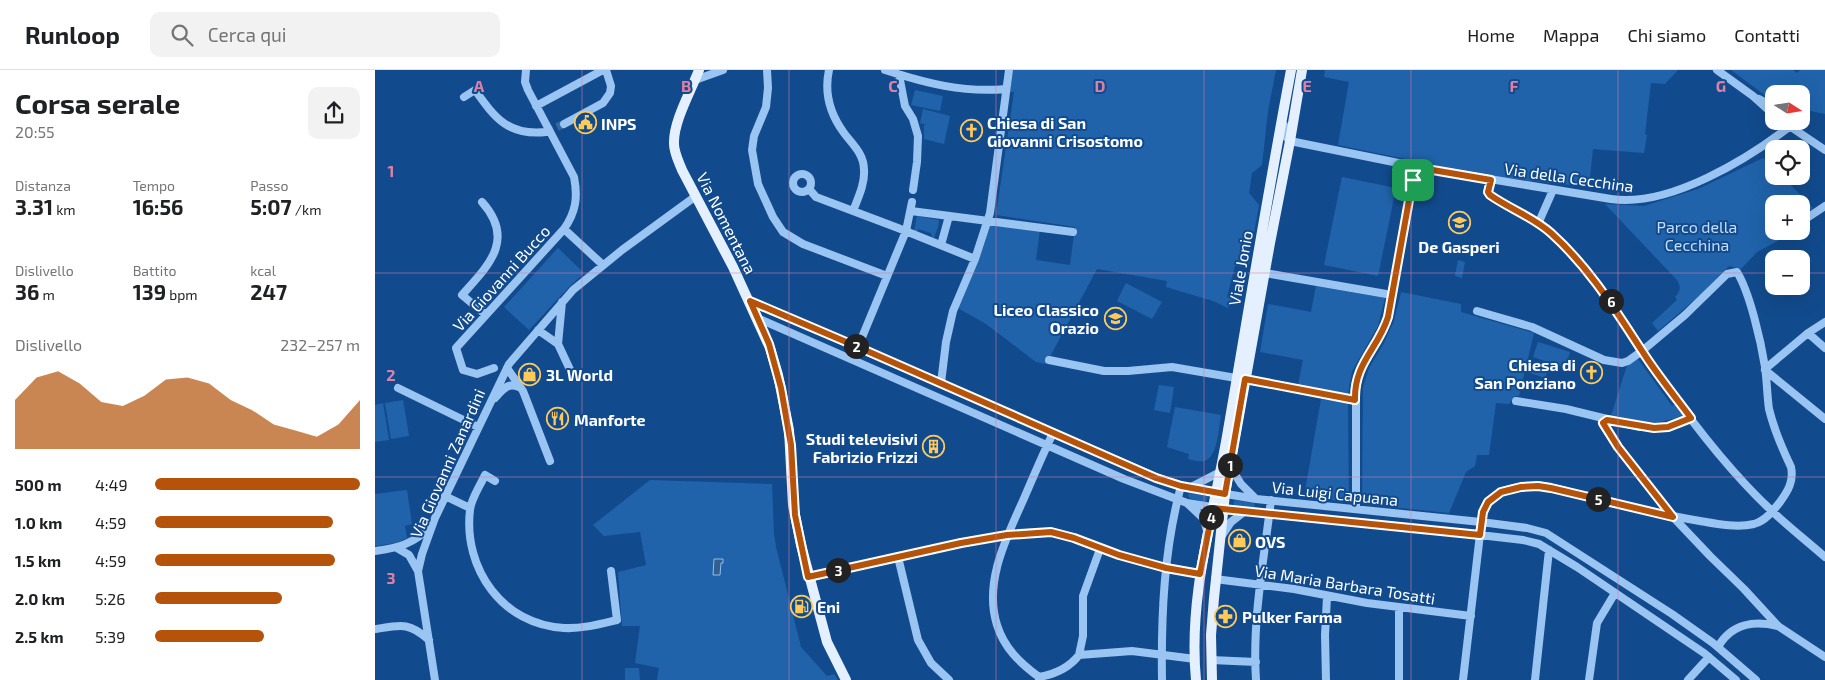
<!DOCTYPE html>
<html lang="it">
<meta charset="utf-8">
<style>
:root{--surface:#fff;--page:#f2f2f2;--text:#202124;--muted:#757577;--line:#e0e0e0;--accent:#b45309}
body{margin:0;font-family:"Exo 2",sans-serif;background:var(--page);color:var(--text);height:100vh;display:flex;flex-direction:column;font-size:19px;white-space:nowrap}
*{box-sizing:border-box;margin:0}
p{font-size:16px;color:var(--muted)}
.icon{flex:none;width:28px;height:28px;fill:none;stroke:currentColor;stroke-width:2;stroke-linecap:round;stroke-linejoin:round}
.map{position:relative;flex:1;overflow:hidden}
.drawer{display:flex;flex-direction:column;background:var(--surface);width:375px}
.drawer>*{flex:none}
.needle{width:32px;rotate:102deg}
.buttons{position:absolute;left:1390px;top:15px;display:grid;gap:10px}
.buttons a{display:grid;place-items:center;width:45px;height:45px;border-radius:10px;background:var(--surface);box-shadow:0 5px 20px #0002;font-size:25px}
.pin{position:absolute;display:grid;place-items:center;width:42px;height:42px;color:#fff;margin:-21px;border-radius:10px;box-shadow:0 2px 8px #0006}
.km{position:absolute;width:25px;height:25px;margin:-12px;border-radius:50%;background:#222;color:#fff;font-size:14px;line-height:25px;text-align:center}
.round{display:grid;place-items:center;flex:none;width:52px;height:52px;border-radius:10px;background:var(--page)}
.headline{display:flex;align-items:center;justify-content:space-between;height:85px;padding:0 15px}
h1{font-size:28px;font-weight:700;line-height:38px}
.metrics{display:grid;grid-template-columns:repeat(3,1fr);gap:8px;height:85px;padding:5px 15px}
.metrics div{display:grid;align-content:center}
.metrics b{font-size:21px;font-weight:700}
.metrics small{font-size:14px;font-weight:400}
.metrics p{font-size:14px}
.chart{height:140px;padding:10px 15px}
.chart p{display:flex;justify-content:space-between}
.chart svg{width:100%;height:90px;margin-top:5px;fill:var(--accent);opacity:.7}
ul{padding:0 15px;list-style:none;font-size:16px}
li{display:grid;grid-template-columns:80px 60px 1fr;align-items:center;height:38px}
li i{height:12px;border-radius:6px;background:var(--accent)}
header{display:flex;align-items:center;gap:30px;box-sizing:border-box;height:70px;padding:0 25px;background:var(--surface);border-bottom:1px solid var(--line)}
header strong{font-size:24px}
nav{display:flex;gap:28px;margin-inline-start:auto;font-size:18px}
.search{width:350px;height:45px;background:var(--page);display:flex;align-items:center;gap:12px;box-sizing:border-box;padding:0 18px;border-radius:10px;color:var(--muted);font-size:19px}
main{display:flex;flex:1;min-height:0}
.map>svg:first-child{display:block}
</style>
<header>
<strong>Runloop</strong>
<div class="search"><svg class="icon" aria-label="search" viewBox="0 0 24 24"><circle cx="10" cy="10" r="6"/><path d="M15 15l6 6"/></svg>Cerca qui</div>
<nav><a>Home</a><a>Mappa</a><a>Chi siamo</a><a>Contatti</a></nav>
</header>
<main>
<section class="drawer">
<div class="headline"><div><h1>Corsa serale</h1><p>20:55</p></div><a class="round"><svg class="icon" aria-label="share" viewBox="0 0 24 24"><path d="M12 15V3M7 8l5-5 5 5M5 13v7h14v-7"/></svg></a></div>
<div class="metrics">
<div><p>Distanza</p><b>3.31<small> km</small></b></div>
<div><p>Tempo</p><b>16:56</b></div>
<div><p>Passo</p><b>5:07<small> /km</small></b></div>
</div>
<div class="metrics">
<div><p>Dislivello</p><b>36<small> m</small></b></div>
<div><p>Battito</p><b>139<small> bpm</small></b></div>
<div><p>kcal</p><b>247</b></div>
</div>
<div class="chart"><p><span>Dislivello</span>232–257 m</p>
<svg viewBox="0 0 160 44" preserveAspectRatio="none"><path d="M0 44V20L10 9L20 6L30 12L40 21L50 23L60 18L70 10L80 9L90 12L100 20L110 25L120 32L130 35L140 38L150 32L160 20V44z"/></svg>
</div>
<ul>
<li><b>500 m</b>4:49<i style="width:100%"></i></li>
<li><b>1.0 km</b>4:59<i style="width:87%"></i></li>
<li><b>1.5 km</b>4:59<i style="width:88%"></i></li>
<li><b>2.0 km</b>5:26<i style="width:62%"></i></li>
<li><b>2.5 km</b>5:39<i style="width:53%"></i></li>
</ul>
</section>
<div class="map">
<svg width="1450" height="610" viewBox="0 0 1450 610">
<rect width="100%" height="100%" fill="#124b8d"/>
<path fill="#2063aa" d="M638 0H901L893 41 887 95 877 103 874 123 884 135 873 197 860 196 852 227 858 228 853 238 838 231 791 217 792 211 722 199 671 294 661 292 611 254 581 237 600 196 615 155 665 160 661 190 695 195 700 157 621 145 639 22H635Z
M950 0H1303L1290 14 1276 13 1270 64 1272 65 1269 83 1218 79 1214 117 1112 106 963 75 974 12 949 7Z
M1356 0H1418L1422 3 1425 0H1450V44L1435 41 1428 53 1426 51V24H1399V32Z
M540 20 568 26 565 41 536 35Z
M548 39 575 46 569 74 549 69V55H552L545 53Z
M1388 88 1399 98V106H1407L1438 138 1426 147V134H1399V161H1414L1416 164 1382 182 1366 199 1354 196 1324 226 1283 261 1277 253 1302 230 1300 227C1306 221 1306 217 1302 210L1230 134 1269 136 1323 119Z
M967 107 1021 118 1003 206 949 195Z
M542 146 564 150 563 157 559 168 557 167 556 163 543 159V162L539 161Z
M183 178 209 203 194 217 154 260 129 237Z
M1083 190 1090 192 1087 208 1080 206Z
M751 213 787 232 777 249 742 231Z
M941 216 1010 228 1003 256 977 301 973 324 923 315 928 290 885 282 893 234 936 242Z
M1026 222 1086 234V242L1159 263 1144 326H1140L1134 334 1121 333 1114 385H1102L1100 396 1091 402 1074 443 987 434 988 317 994 298 1008 275 1019 251Z
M1163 272 1195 282 1190 298 1158 287Z
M1263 289 1297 336 1301 334 1309 346 1281 353 1236 346 1252 295Z
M1157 296 1173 300 1170 308 1155 303Z
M784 315 799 317 795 343 779 340Z
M946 329 973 333 974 432 929 427Z
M28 330 34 366 16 369 10 333Z
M8 333 14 370 0 372V335Z
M800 337 846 345C844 356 843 388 829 391 824 392 817 390 813 389L814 384 792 377Z
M275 410 397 414 399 464 401 477 426 577 452 606 459 604 463 610H282L284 598 260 593 265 556H247L243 502 271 495 265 462 229 466 218 455Z
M32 420 37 454 30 456 32 468 21 473 0 476V424Z
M815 423 833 426 831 433 814 428 813 424Z
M859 430 879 433 880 436 878 438 858 437Z
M250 598H264L265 610H250Z"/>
<path fill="#335e8e" stroke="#8bc0f5" d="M339 489H348V493H346L345 505H338Z"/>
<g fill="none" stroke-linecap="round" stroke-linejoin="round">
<path stroke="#36669e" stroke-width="8" stroke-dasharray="8 4" stroke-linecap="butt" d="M171 62 189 54"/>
<path stroke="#9ac4f1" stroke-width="8" d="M151 0 150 12 153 20 199 107C203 127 201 142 189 159L228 195
M392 0 393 18 391 37 379 66 377 80 383 114 398 147 408 162 428 174 512 206
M454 0C449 23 455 44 469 63 478 75 489 84 489 100 490 114 483 128 478 141
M510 0C550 13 588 23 631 19
M1342 0 1378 26 1399 45
M524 5 530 36 538 49 543 66 542 92 538 120
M320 10 348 0
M89 27 100 20C120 48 133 66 171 62
M1384 29 1399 37
M161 36 228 0
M1407 51 1450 80
M189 54 228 33 235 23 236 16 231 0
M909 55 910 66 915 71 1048 98 1236 129C1294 138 1375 88 1419 53
M418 113a9 9 0 1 1 18 0a9 9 0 1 1-18 0Z
M1116 110 1113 120 1115 125C1135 139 1158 147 1176 163 1223 206 1252 260 1288 311 1319 355 1359 406 1398 442 1415 458 1433 472 1450 487
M434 119 441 127 523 158 600 189
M107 132C141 170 113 196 87 225L111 245
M536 141 698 162
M1426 152 1450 136
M1163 154 1178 120
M566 175 574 146
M890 203 1017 225
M375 231 790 411 815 418 881 429 1106 452 1152 458 1171 463 1297 544 1338 573 1381 610
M382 248 749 409 812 433 855 440 1070 461 1148 470 1164 474 1202 497 1329 583 1361 610
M163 260 183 274 198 306
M1433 263 1450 278
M183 274 187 232
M483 277 531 161 537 132
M674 290 729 301H753L797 297 861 308
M119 298 102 304 88 300 81 278 189 159
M132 298 148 321 175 391
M1390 299 1433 263 1450 252
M1390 300 1450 349
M870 309 980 330
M566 313 571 272 578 241 600 189 615 143 634 0
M23 318 103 357
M120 328C128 319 134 311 146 318
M1141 331 1191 339 1265 357H1293L1316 348
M1232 350 1228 355 1243 377 1298 447 1335 486 1369 519 1403 556 1450 587
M855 396 866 414 880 428
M120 411 110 405C105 416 96 429 95 440 88 499 128 555 189 558 207 559 225 554 242 550L236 501
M816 417 845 402
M70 426 95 438
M812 433 829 449 832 461
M981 439V314C986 289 1006 271 1013 247L1040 97
M846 467 856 452 870 441
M22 478 34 485 43 501
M0 481C22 478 40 474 55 456
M523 487 543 570 556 593 574 610
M433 507 586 473 632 465 676 462 699 468 744 485 791 498 825 504
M840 509 919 519 992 533 1096 546
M1024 537V610
M1 559C26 555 34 552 54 570
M1343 577C1356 554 1379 550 1403 556
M704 585 708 566V526L725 479
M836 590 881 592
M664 607C681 604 694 598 704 585L757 581 820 589
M60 610 43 501 47 484 60 448 134 294 198 220 247 180 321 126
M664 610V607C645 593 629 578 622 555 608 511 633 465 650 426 659 405 668 384 678 363
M787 610C786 545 789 479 806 416
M881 610C877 550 889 490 896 430
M951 610 950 565 952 527
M1088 610 1107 447C1112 420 1141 415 1165 416 1182 417 1200 424 1217 428 1253 436 1289 445 1325 451 1342 454 1362 458 1379 454 1390 451 1398 441 1405 432 1413 421 1419 411 1416 397 1407 378 1399 360 1394 339 1392 325 1392 311 1390 297 1386 272 1375 223 1362 202L1352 204 1310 245 1267 281 1253 291 1247 293 1229 290 1157 257 1102 241
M1160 610 1174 480
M1214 610 1222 553 1240 523
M1313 610 1334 587"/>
<path stroke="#e4f0ff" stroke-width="10" d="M324 0C316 21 298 52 299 74 299 83 304 92 307 100L358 197 395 278 403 305 414 360 418 435 426 475 452 572 471 610
M821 610C813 527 838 447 852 366 873 244 893 122 916 0
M837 610 836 565 839 528 850 424 895 173 915 71 927 0"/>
</g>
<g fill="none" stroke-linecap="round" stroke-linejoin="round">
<defs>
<path id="route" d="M1040 97 1116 110 1113 122 1115 125C1135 139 1158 147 1176 163 1216 199 1242 243 1271 287 1285 308 1301 328 1316 348L1293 357 1279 358 1232 350 1228 353 1243 377 1298 447 1176 418 1163 416 1146 417 1126 422 1113 432 1108 442 1105 465 838 438 825 504 791 498 744 485 699 468 676 462 632 465 586 473 433 507 420 445 416 375 406 318 394 274 375 231 483 277 781 408 806 416 850 424 870 309 980 330C979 293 1003 279 1013 247Z"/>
</defs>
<use href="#route" stroke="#fff" stroke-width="10"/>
<use href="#route" stroke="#b45309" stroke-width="6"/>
</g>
<path fill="none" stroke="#dd80a5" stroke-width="1" stroke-opacity="0.55" d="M207 0V610M414 0V610M621 0V610M829 0V610M1036 0V610M1243 0V610M0 203H1399M1426 203H1450M0 407H1450"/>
<defs>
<symbol id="civic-ring" viewBox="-11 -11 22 22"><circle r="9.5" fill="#124b8d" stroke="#ffca5a" stroke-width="1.5"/><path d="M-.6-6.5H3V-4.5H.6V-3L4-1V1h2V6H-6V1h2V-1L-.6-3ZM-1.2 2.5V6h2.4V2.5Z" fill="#ffca5a"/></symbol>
<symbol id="church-ring" viewBox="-11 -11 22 22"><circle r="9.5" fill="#124b8d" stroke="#ffca5a" stroke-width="1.5"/><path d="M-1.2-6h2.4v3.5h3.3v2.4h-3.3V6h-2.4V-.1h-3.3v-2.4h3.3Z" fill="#ffca5a"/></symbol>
<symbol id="school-ring" viewBox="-11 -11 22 22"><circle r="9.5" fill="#124b8d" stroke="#ffca5a" stroke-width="1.5"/><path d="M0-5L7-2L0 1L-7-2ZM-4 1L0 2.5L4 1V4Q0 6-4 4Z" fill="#ffca5a"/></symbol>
<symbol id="shop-ring" viewBox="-11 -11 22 22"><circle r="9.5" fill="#124b8d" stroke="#ffca5a" stroke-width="1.5"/><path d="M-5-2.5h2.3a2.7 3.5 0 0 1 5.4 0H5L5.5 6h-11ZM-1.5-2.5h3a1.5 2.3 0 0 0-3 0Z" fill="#ffca5a"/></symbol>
<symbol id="restaurant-ring" viewBox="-11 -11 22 22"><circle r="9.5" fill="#124b8d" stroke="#ffca5a" stroke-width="1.5"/><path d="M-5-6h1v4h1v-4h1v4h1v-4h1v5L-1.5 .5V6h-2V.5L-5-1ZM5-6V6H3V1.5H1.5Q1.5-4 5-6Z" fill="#ffca5a"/></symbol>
<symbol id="building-ring" viewBox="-11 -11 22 22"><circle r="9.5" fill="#124b8d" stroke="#ffca5a" stroke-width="1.5"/><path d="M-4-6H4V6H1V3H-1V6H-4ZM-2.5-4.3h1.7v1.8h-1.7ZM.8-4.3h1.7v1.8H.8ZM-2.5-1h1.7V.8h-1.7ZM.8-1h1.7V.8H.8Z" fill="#ffca5a"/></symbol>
<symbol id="fuel-ring" viewBox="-11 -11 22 22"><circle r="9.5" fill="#124b8d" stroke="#ffca5a" stroke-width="1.5"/><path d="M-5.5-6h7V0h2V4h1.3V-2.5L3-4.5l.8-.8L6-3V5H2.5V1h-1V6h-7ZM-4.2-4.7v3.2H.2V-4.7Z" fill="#ffca5a"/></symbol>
<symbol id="pharmacy-ring" viewBox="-11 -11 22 22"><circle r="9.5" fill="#124b8d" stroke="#ffca5a" stroke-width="1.5"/><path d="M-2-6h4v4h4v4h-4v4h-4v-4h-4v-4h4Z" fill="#ffca5a"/></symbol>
</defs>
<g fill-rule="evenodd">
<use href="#civic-ring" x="198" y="40" width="25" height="25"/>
<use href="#church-ring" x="584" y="48" width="25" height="25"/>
<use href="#school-ring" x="1072" y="140" width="25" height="25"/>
<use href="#school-ring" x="728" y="236" width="25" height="25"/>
<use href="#church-ring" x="1204" y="290" width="25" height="25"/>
<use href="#shop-ring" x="142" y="292" width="25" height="25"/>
<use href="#restaurant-ring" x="170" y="336" width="25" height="25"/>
<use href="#building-ring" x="546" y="364" width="25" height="25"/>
<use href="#shop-ring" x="852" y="458" width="25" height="25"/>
<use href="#fuel-ring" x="414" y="524" width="25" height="25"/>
<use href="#pharmacy-ring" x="838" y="534" width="25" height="25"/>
</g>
<g text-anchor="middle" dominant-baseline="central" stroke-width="4" stroke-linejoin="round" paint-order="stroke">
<g font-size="16" font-weight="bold" fill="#fff" stroke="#124b8d" text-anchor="start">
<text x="612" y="52">Chiesa di San<tspan x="612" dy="18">Giovanni Crisostomo</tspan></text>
<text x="226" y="53">INPS</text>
<text x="1084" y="176" text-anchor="middle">De Gasperi</text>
<text x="724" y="239" text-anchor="end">Liceo Classico<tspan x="724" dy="18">Orazio</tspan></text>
<text x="1201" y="294" text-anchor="end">Chiesa di<tspan x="1201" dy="18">San Ponziano</tspan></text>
<text x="171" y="304">3L World</text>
<text x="199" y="349">Manforte</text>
<text x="543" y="368" text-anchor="end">Studi televisivi<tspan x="543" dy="18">Fabrizio Frizzi</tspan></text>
<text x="880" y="471">OVS</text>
<text x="442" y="536">Eni</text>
<text x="867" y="546">Pulker Farma</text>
</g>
<g font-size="16" fill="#fff" stroke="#124b8d">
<text transform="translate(1194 107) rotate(8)">Via della Cecchina</text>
<text transform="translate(352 153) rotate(63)">Via Nomentana</text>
<text transform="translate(865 198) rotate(-80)">Viale Jonio</text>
<text transform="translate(126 208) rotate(-48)">Via Giovanni Bucco</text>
<text transform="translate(72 393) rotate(-66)">Via Giovanni Zanardini</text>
<text transform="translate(960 423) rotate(6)">Via Luigi Capuana</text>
<text transform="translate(970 514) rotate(9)">Via Maria Barbara Tosatti</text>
</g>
<g font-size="16" fill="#c1defd" stroke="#124b8d">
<text x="1322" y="156">Parco della<tspan x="1322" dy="18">Cecchina</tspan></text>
</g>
</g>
<g font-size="16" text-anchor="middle" font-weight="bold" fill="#dd80a5" stroke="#124b8d" stroke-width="4" stroke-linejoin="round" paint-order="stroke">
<text x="104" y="22">A</text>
<text x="311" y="22">B</text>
<text x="518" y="22">C</text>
<text x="725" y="22">D</text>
<text x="932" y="22">E</text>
<text x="1139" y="22">F</text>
<text x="1346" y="22">G</text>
<text x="16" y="107">1</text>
<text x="16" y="311">2</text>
<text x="16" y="514">3</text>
</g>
</svg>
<div class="buttons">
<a><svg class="needle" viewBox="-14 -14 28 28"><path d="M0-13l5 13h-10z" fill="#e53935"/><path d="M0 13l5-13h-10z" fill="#757577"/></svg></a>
<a><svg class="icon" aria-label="locate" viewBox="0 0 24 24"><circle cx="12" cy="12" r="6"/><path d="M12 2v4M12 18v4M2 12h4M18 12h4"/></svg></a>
<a>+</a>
<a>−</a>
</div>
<div class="pin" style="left:1038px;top:110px;background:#1e9e55"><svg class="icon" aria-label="arrive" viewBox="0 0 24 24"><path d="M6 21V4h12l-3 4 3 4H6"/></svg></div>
<b class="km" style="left:855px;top:395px">1</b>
<b class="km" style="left:481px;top:276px">2</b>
<b class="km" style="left:463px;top:500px">3</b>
<b class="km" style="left:836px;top:447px">4</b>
<b class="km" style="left:1223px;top:429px">5</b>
<b class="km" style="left:1236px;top:231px">6</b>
</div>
</main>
